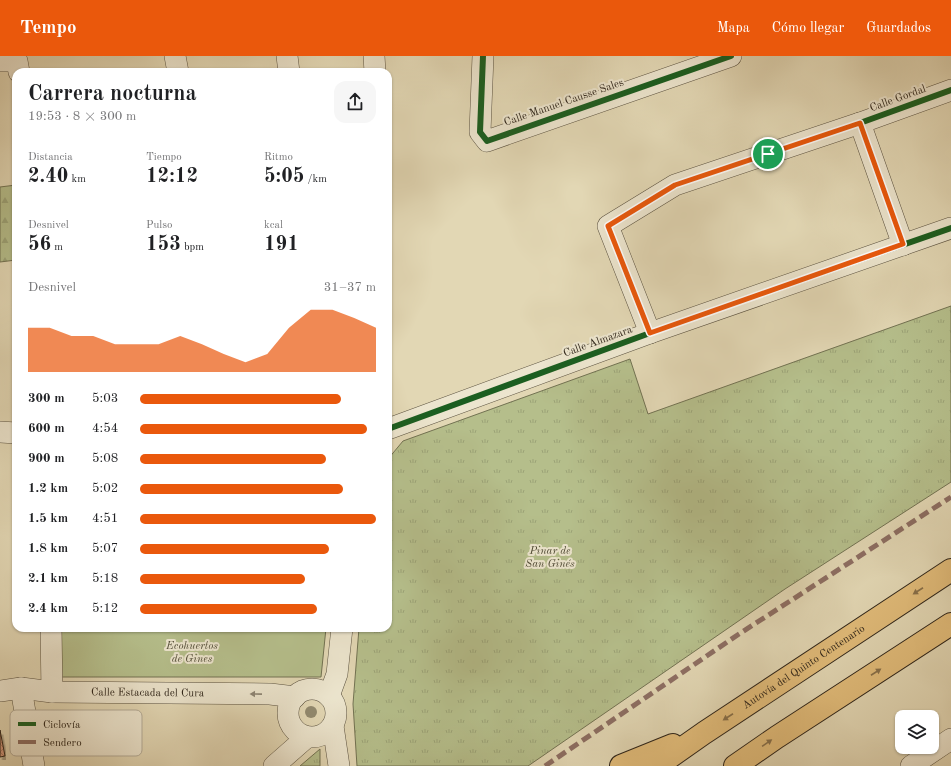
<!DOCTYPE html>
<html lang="es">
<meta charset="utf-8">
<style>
:root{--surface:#fff;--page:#f6f6f6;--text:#202124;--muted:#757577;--accent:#ea580c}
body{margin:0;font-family:"Old Standard TT",serif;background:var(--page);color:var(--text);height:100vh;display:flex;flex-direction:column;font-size:15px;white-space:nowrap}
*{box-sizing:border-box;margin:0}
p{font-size:13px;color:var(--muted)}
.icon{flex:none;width:22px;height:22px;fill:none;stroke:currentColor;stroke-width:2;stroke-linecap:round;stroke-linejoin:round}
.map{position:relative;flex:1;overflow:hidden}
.details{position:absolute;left:12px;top:12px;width:380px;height:564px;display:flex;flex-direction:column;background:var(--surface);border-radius:12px;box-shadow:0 1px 3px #0004}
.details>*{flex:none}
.controls{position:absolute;left:895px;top:654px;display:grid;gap:8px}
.controls a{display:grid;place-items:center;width:44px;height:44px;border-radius:8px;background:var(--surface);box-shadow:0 1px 3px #0004;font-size:20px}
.pin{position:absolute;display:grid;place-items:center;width:34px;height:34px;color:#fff;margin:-17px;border:2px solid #fff;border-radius:50%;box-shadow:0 1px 4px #0007}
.round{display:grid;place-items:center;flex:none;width:42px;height:42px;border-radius:12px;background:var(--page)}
.overview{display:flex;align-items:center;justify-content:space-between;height:68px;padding:0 16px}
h1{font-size:22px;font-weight:700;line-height:30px}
.stats{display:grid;grid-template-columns:repeat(3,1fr);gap:6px;height:68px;padding:4px 16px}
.stats div{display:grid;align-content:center}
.stats b{font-size:20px;font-weight:700}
.stats small{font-size:11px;font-weight:400}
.stats p{font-size:11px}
.chart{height:112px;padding:8px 16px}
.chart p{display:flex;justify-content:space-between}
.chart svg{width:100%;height:72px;margin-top:4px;fill:var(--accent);opacity:.7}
ul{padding:0 16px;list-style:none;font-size:13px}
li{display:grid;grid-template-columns:64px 48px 1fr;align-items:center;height:30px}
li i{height:10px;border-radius:5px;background:var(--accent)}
header{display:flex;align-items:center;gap:24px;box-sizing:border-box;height:56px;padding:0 20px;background:var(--accent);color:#fff}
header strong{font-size:19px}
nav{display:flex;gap:22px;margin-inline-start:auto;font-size:14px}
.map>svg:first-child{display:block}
</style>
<header>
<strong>Tempo</strong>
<nav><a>Mapa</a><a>Cómo llegar</a><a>Guardados</a></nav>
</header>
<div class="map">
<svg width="951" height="710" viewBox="0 0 951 710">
<defs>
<pattern id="forest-firs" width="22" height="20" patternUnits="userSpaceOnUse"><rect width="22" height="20" fill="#b5be8b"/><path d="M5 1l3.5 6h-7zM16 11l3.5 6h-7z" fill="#9ca377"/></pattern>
<pattern id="park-tufts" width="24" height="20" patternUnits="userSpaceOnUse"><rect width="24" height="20" fill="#b5be8b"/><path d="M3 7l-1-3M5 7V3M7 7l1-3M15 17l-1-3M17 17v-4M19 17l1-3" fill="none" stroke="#9ca377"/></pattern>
<pattern id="building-cross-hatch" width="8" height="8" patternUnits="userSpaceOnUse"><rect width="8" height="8" fill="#d2987e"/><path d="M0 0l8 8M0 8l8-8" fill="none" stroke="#ab7c66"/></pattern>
<filter id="shadow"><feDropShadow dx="2.5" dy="4.5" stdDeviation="0" flood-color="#0004"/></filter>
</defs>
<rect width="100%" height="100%" fill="#e2d7b4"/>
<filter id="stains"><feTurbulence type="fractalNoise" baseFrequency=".005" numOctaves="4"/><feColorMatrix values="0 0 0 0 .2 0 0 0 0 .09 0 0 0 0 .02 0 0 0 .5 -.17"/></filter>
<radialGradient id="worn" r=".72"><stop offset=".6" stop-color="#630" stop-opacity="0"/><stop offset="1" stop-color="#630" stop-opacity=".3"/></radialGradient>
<path fill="url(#forest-firs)" stroke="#727252" d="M16 129V204L0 206V131Z"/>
<path fill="url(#park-tufts)" stroke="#727252" d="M951 250V426L785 533 528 710H357L353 648 359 572H388V403L403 385 630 303 648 358Z
M320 693V710H300Z"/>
<path fill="#b5be8b" stroke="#727252" d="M60 572H326L321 621H61Z"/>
<path fill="url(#building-cross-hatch)" stroke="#2e251a" filter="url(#shadow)" d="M0 674 5 700 0 701Z"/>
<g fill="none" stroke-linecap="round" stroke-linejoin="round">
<defs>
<g id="minor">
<path d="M175 0 178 16"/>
<path d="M287 0 289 16"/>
<path d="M374 0 375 16"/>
<path d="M483 0 480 76 487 85 731 0"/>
<path d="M0 5H17L19 16"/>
<path d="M860 67 903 189"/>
<path d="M650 277 608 170 675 129 860 67 951 34"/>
<path d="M388 373 650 277 951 172"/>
<path d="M0 376 16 377"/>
<path d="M51 572 52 636"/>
<path d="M21 632 34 710"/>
<circle cx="312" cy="657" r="24"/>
<path id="s1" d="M0 635 21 632 52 636 270 638 295 641"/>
<path d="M329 640 337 618 342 572"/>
<path d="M333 670 339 710"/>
<path d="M274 710 307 681"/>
<path d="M911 710 951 683"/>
</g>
<g id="motorway">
<path d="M621 710 673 689"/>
<path id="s2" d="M657 710 704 677 951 514"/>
<path d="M735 710 777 681 951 568"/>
</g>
</defs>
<use href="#minor" stroke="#5b5240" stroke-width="22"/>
<use href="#motorway" stroke="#2e251a" stroke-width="24"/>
<use href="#minor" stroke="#ece5ce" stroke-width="21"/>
<use href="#motorway" stroke="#e1bc7a" stroke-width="22"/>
<path stroke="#8d6e63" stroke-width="5" stroke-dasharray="10 5" stroke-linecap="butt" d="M545 710 739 578 951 441"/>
<defs>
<path id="cycleway" d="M483 0 480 76 487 85 731 0
M650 277 608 170 675 129 860 67 951 34
M388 373 650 277 951 172"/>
</defs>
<use href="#cycleway" stroke="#ece5ce" stroke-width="8"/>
<use href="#cycleway" stroke="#1b5e20" stroke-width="6"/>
</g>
<circle fill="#928a6f" cx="311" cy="656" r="6"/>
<defs><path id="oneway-solid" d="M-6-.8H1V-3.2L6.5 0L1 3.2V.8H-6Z"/></defs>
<g fill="#88704a">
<use href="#oneway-solid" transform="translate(918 535) rotate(147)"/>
<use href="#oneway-solid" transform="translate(876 616) rotate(-33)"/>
<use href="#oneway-solid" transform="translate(728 661) rotate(147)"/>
<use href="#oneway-solid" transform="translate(767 687) rotate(-35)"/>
</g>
<use fill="#8d8574" href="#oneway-solid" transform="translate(256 638) rotate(-179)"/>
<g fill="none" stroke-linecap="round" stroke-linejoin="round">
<defs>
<path id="route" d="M860 67 903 188 650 277 608 170 675 129Z"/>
</defs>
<use href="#route" stroke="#fff" stroke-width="8"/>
<use href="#route" stroke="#ea580c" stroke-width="5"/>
</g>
<g text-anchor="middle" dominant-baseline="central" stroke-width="4" stroke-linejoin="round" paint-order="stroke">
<g font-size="11" fill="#2e251a" stroke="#ece5ce">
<text transform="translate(898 43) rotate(-20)">Calle Gordal</text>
<text transform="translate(564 47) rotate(-19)">Calle Manuel Causse Sales</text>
<text transform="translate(598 286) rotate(-20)">Calle Almazara</text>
<text stroke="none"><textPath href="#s2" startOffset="177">Autovía del Quinto Centenario</textPath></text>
<text stroke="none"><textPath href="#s1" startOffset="148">Calle Estacada del Cura</textPath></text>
</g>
<g font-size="11" font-style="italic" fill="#504b36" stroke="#ece5ce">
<text x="550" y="495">Pinar de<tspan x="550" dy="13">San Ginés</tspan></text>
<text x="192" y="590">Ecohuertos<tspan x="192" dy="13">de Gines</tspan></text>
</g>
</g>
<rect x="10" y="654" width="132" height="46" rx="6" fill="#ece5ce" stroke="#b3ab98" stroke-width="1"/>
<rect x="18" y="666" width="18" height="4" fill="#1b5e20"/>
<rect x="18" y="684" width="18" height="4" fill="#8d6e63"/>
<g font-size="11" fill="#2e251a">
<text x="43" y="672">Ciclovía</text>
<text x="43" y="690">Sendero</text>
</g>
<rect width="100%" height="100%" filter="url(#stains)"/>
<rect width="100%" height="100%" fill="url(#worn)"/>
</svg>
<div class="controls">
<a><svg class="icon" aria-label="layers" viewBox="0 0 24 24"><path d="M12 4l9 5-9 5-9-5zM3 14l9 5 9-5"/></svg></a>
</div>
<div class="pin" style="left:768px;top:98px;background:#1e9e55"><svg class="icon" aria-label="arrive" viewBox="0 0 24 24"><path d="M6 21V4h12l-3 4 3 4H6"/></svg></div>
<section class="details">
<div class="overview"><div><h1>Carrera nocturna</h1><p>19:53 · 8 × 300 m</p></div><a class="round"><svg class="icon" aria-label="share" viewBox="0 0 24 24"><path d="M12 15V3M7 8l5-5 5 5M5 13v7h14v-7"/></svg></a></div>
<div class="stats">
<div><p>Distancia</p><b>2.40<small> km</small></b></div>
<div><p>Tiempo</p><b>12:12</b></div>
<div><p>Ritmo</p><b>5:05<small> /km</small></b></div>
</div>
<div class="stats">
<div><p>Desnivel</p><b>56<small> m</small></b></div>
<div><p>Pulso</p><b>153<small> bpm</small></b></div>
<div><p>kcal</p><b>191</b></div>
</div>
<div class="chart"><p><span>Desnivel</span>31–37 m</p>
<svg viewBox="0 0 160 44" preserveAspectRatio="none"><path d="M0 44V17L10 17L20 22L30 22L40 27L50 27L60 27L70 22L80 27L90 33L100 38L110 33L120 17L130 6L140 6L150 11L160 17V44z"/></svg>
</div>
<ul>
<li><b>300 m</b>5:03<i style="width:85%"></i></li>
<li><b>600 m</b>4:54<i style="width:96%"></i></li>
<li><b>900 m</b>5:08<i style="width:79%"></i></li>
<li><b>1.2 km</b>5:02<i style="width:86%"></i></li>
<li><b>1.5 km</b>4:51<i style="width:100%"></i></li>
<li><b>1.8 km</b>5:07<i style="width:80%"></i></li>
<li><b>2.1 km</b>5:18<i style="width:70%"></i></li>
<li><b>2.4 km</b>5:12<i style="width:75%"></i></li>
</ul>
</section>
</div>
